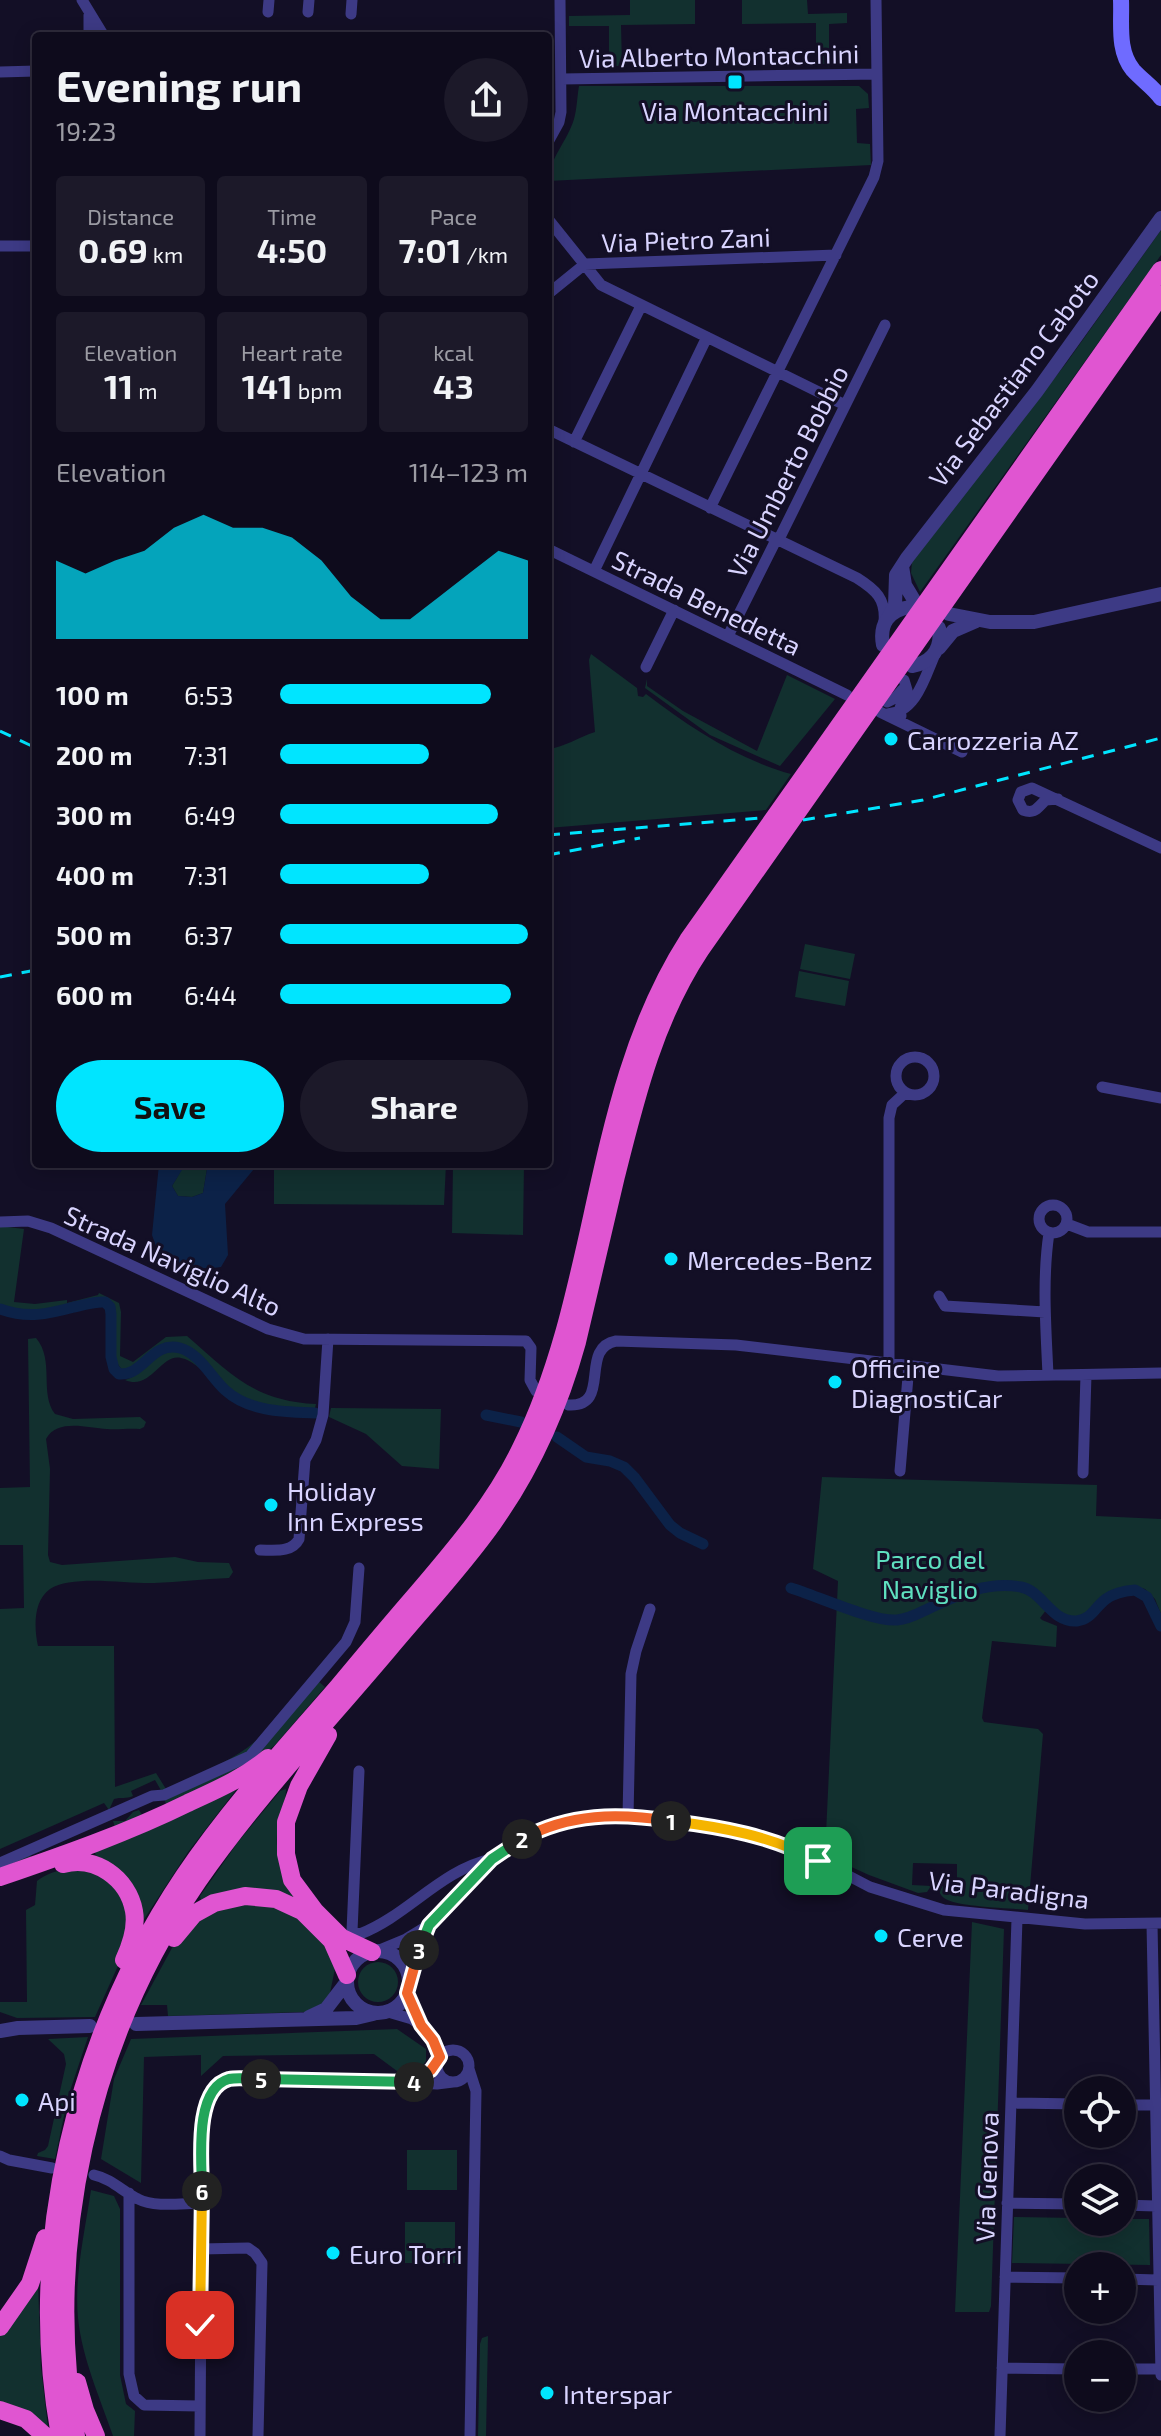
<!DOCTYPE html>
<meta charset="utf-8">
<style>
:root{--surface:#0e0b1c;--page:#1c1929;--text:#f1f3f6;--muted:#9b9ba3;--line:#2e2b3b;--accent:#00e5ff}
body{margin:0;font-family:"Exo 2",sans-serif;background:var(--page);color:var(--text);height:100vh;display:flex;flex-direction:column;font-size:30px;white-space:nowrap}
*{box-sizing:border-box;margin:0}
p{font-size:26px;color:var(--muted)}
.icon{flex:none;width:44px;height:44px;fill:none;stroke:currentColor;stroke-width:2;stroke-linecap:round;stroke-linejoin:round}
.map{position:relative;flex:1;overflow:hidden}
.side{position:absolute;left:32px;top:32px;width:520px;height:1136px;display:flex;flex-direction:column;background:var(--surface);border-radius:8px;box-shadow:0 4px 20px #0003,0 0 0 2px var(--line)}
.side>*{flex:none}
.controls{position:absolute;left:1064px;top:2076px;display:grid;gap:16px}
.controls a{display:grid;place-items:center;width:72px;height:72px;border-radius:50%;background:var(--surface);box-shadow:0 4px 20px #0003,0 0 0 2px var(--line);font-size:40px}
.pin{position:absolute;display:grid;place-items:center;width:68px;height:68px;color:#fff;margin:-34px;border-radius:16px;box-shadow:0 4px 12px #0006}
.km{position:absolute;width:40px;height:40px;margin:-20px;border-radius:50%;background:#222;color:#fff;font-size:22px;line-height:40px;text-align:center}
.round{display:grid;place-items:center;flex:none;width:84px;height:84px;border-radius:42px;background:var(--page)}
.overview{display:flex;align-items:center;justify-content:space-between;height:136px;padding:0 24px}
h1{font-size:44px;font-weight:700;line-height:60px}
.figures{display:grid;grid-template-columns:repeat(3,1fr);gap:12px;height:136px;padding:8px 24px}
.figures div{display:grid;align-content:center;border-radius:8px;background:var(--page);text-align:center}
.figures b{font-size:34px;font-weight:700}
.figures small{font-size:22px;font-weight:400}
.figures p{font-size:22px}
.chart{height:224px;padding:16px 24px}
.chart p{display:flex;justify-content:space-between}
.chart svg{width:100%;height:144px;margin-top:8px;fill:var(--accent);opacity:.7}
.button{display:flex;gap:16px;margin-top:auto;padding:16px 24px}
.button a{flex:1;height:92px;border-radius:48px;background:var(--accent);color:#111;font-size:32px;font-weight:700;line-height:92px;text-align:center}
.button a+a{background:var(--page);color:var(--text)}
ul{padding:0 24px;list-style:none;font-size:26px}
li{display:grid;grid-template-columns:128px 96px 1fr;align-items:center;height:60px}
li i{height:20px;border-radius:10px;background:var(--accent)}
.map>svg:first-child{display:block}
</style>
<div class="map">
<svg width="1161" height="2436" viewBox="0 0 1161 2436">
<rect width="100%" height="100%" fill="#130f26"/>
<path fill="#12302f" d="M630 0H713H695V24L621 25 622 66H613L609 70V26H569V16L630 15Z
M742 0H807L808 14 847 13V23L829 24V67L826 64H816V23L742 24Z
M579 86H859L868 94 869 108 856 109 857 143 870 144 871 165 548 181C548 161 568 140 574 119 577 109 577 97 579 86Z
M1161 230V255L920 592 911 573 912 562 1067 362Z
M591 654 637 688 638 696 643 697 646 694C691 728 737 759 791 774L766 810 548 828V749C565 747 579 737 595 732L589 660Z
M787 675 835 699 780 766 710 735 645 688 647 679V686L683 711 757 751Z
M805 944 855 954 850 979 800 969Z
M799 971 849 981 845 1006 795 997Z
M185 1164H202L207 1169 203 1193 192 1197 178 1196 172 1186Z
M274 1164H446L444 1205 274 1204Z
M453 1164H524L523 1235 452 1233Z
M0 1226 24 1229 14 1302 35 1304 67 1300V1303L98 1295 99 1293 119 1303 121 1312 120 1356 133 1362 166 1337 187 1336C231 1374 254 1401 316 1404L315 1408C291 1408 264 1410 242 1399 218 1387 199 1342 171 1344 151 1345 141 1366 124 1371 99 1354 136 1297 95 1299L34 1314 22 1313 0 1305Z
M36 1338C55 1360 39 1393 55 1414L73 1419 140 1417 146 1422 144 1427 140 1429C128 1428 118 1430 107 1429 88 1428 57 1418 46 1439L50 1469 48 1555 50 1562 62 1565 175 1557 198 1562 229 1563 233 1572 229 1578C204 1579 179 1582 154 1583 128 1584 72 1574 50 1589 33 1601 34 1628 38 1646H114L115 1787 156 1773 166 1789C197 1774 233 1762 259 1738L256 1748 162 1792 155 1780 131 1791 133 1796C126 1799 121 1797 114 1799L109 1810 104 1803 0 1849V1609L24 1608 23 1545H0V1488L30 1487 28 1339Z
M171 1350C188 1352 198 1364 209 1376 200 1369 192 1360 181 1358 161 1353 151 1391 125 1380 145 1374 147 1354 171 1350Z
M331 1408 441 1409 439 1469 402 1466 366 1434 329 1417Z
M822 1477 1097 1485 1096 1516 1161 1519V1614L1155 1599 1145 1589C1095 1573 1089 1646 1050 1605L1040 1618 1042 1620 1057 1626 1056 1647 992 1641 982 1718 984 1722 1038 1729 1043 1734 1028 1910C1011 1908 955 1907 944 1898 939 1894 940 1892 938 1886H957V1864L913 1863 912 1885 931 1886 927 1892 918 1893 869 1875 825 1855 838 1581 813 1569Z
M318 1681 325 1687 275 1745 250 1766 232 1777 102 1838 10 1869 9 1865 30 1855 32 1858 60 1846 63 1850 115 1827 113 1821H125L133 1812 139 1810 142 1815 166 1804 164 1798 251 1758Z
M286 1789C286 1806 275 1823 277 1845 278 1864 291 1880 294 1899L201 1901 200 1896 238 1842 280 1791Z
M236 1790 188 1852 141 1924 96 1857 95 1852Z
M94 1868 127 1901 126 1948 95 2017 17 2018 0 2012V2002H27L26 1910 35 1905 37 1881C54 1868 73 1868 94 1868Z
M230 1903 287 1908 329 1946 336 1964 330 1993 322 2004 305 2012 168 2016 167 2005H141L173 1946 196 1919Z
M972 1922 1004 1929 991 2306 989 2312H955Z
M358 1982a20 20 0 1 1 40 0a20 20 0 1 1-40 0Z
M397 2029 426 2049V2061L420 2069 397 2071 374 2054 223 2056 201 2076V2055L144 2057 141 2183 101 2159 114 2079 131 2039Z
M88 2037 68 2097 55 2159 37 2156 38 2153 45 2150 48 2146 66 2064 64 2054 48 2039Z
M407 2150H457V2190H407Z
M91 2190 114 2196 120 2209V2375L126 2404 135 2411 134 2436H113C100 2398 82 2358 78 2318 74 2276 85 2231 91 2190Z
M1014 2217 1078 2218V2222H1122V2219H1149L1150 2265 1012 2263Z
M405 2222H455V2263H405Z
M38 2283 41 2368 48 2428 0 2405V2336Z
M488 2336 486 2436H478L480 2344 482 2338Z"/>
<path fill="#0c2248" d="M159 1164H187L185 1165 172 1186 178 1196 192 1197 203 1193 207 1169 202 1164H258L225 1204 228 1255 221 1267C195 1271 181 1265 158 1252L152 1235Z"/>
<g fill="none" stroke-linecap="round" stroke-linejoin="round">
<path stroke="#0c2248" stroke-width="11" d="M0 1309C27 1319 48 1314 74 1307 85 1305 94 1301 105 1302L110 1307 111 1314V1357L114 1369 119 1374C144 1376 151 1341 180 1348 199 1353 211 1377 225 1390 249 1412 285 1412 315 1413
M486 1415 521 1422
M557 1437 586 1457 610 1461 624 1467 635 1478 670 1525 680 1533 703 1544
M791 1588C817 1596 874 1622 897 1620 910 1619 921 1612 932 1607 959 1594 989 1581 1021 1587 1043 1591 1051 1623 1077 1621 1092 1619 1095 1607 1106 1599 1114 1593 1124 1591 1135 1590L1147 1597 1161 1626"/>
<path stroke="#3d3a85" stroke-width="11" d="M82 0 104 36
M268 12 269 0
M308 12 309 0
M351 14 352 0
M89 36V15
M0 72 36 71
M562 79 877 74
M548 142 559 122 561 112 560 0
M548 219 601 285 845 405
M0 246H36
M548 294 585 264 836 255
M548 429 857 578C876 590 886 599 884 622
M574 442 641 306
M710 508 874 177 878 161 876 0
M548 549 847 695
M594 571 707 337
M728 636 774 544 781 535 885 325
M646 667 674 610
M887 702 895 698 902 690
M880 712 962 752
M887 714C916 713 925 677 935 654
M901 716 900 708 907 690 904 680
M1058 799 1046 800C1038 806 1036 815 1023 810L1018 800 1021 792 1032 788 1161 848
M896 1076a19 19 0 1 1 38 0a19 19 0 1 1-38 0Z
M1102 1087 1161 1098
M1039 1219a14 14 0 1 1 28 0a14 14 0 1 1-28 0Z
M0 1222 28 1221 51 1228 268 1329 304 1339 526 1341 531 1348 530 1380 536 1391
M1067 1224 1088 1232H1161
M939 1296 945 1306 1045 1312
M889 1363V1118L892 1105 905 1093
M1048 1375C1046 1328 1042 1280 1049 1233
M568 1405C613 1408 578 1348 616 1341L736 1345 998 1376 1161 1373
M900 1471 909 1365
M1083 1473 1086 1375
M260 1550C274 1550 292 1553 299 1539L305 1460 316 1440 323 1415 328 1339
M359 1771 352 1931 360 1934C407 1916 441 1870 491 1859
M628 1817 631 1674 636 1651 650 1609
M0 1863 152 1796 164 1795 250 1756 346 1642 355 1622 359 1568
M1152 1924 1161 2375
M377 1951 406 1939 429 1925 492 1859 525 1837 567 1820 598 1816 653 1819 735 1829 803 1852 870 1887 944 1910 1085 1924 1161 1923
M409 1987 429 1925
M407 1993 421 2025 433 2040 440 2057
M388 2012 412 2019 420 2025
M437 2066a16 16 0 1 1 32 0a16 16 0 1 1-32 0Z
M469 2069 476 2091 470 2436
M1011 2103 1078 2104
M1122 2105H1155
M0 2156 9 2160 52 2168
M94 2175C112 2179 122 2191 138 2199 155 2208 183 2203 202 2203
M129 2193V2374L134 2396 144 2405 199 2406
M1007 2203 1078 2204
M1122 2205 1156 2206
M201 2249 248 2248 255 2253 262 2263 258 2436
M1005 2277 1078 2278
M1122 2279 1158 2280
M1002 2368 1078 2369
M1122 2369H1161
M200 2436 202 2130C203 2109 209 2090 229 2079H347L437 2084 453 2082
M1000 2436 1017 1919"/>
<path stroke="#3d3a85" stroke-width="14" d="M902 566 905 585 914 600
M949 614 990 622H1034L1161 594
M889 616 895 606 896 575 907 558 1037 391 1161 218
M883 645C879 624 889 610 910 607
M939 648 953 631 976 621
M912 666C933 662 942 648 939 628
M347 1982a31 31 0 1 1 62 0a31 31 0 1 1-62 0Z
M309 2017 326 2009 346 1983
M136 2024 356 2018 373 2014
M0 2031 18 2028 90 2026"/>
<path stroke="#6f6bff" stroke-width="16" d="M1121 0C1122 24 1117 50 1133 70 1142 80 1153 87 1161 98"/>
<path stroke="#e055d1" stroke-width="18" d="M328 1735 299 1786 286 1822V1854L292 1880 315 1911 342 1938 372 1952
M63 1864C95 1855 128 1878 134 1911 137 1928 131 1945 124 1960
M0 1877C64 1855 127 1833 188 1803 216 1790 244 1778 268 1758
M174 1938 194 1914 214 1903 245 1896 276 1899 302 1911 332 1941 347 1975
M0 2327 30 2284 45 2238
M77 2382 85 2410 96 2436
M0 2410 26 2419 45 2436
M60 2436C25 2244 76 2037 184 1876 229 1809 285 1748 338 1687 363 1657 388 1627 414 1597 454 1550 494 1504 521 1448 601 1287 590 1093 688 940L1161 270
M76 2436C43 2245 89 2040 198 1881 255 1799 325 1725 389 1649 424 1607 462 1567 493 1523 532 1468 559 1407 577 1342 590 1287 603 1231 616 1176 636 1096 655 1018 701 949L1161 295"/>
<path stroke="#00e5ff" stroke-width="3" stroke-dasharray="12 10" stroke-linecap="butt" d="M0 731 36 748
M803 820 923 800 1161 738
M548 835 760 818
M548 855 640 838
M0 977 36 970"/>
</g>
<g fill="none" stroke-linecap="round" stroke-linejoin="round">
<defs>
<path id="split-1" d="M671 1821C722 1827 772 1836 818 1861"/>
<path id="split-2" d="M522 1839C570 1813 618 1813 671 1821"/>
<path id="split-3" d="M419 1950 429 1925 492 1859 522 1839"/>
<path id="split-4" d="M414 2082 431 2070 440 2057 433 2040 421 2025 407 1993 419 1950"/>
<path id="split-5" d="M261 2079 414 2082"/>
<path id="split-6" d="M202 2191C202 2163 193 2089 229 2079 238 2077 251 2079 261 2079"/>
<path id="split-7" d="M200 2325 202 2191"/>
</defs>
<use href="#split-1" stroke="#fff" stroke-width="16"/>
<use href="#split-2" stroke="#fff" stroke-width="16"/>
<use href="#split-3" stroke="#fff" stroke-width="16"/>
<use href="#split-4" stroke="#fff" stroke-width="16"/>
<use href="#split-5" stroke="#fff" stroke-width="16"/>
<use href="#split-6" stroke="#fff" stroke-width="16"/>
<use href="#split-7" stroke="#fff" stroke-width="16"/>
<use href="#split-1" stroke="#f5b400" stroke-width="10"/>
<use href="#split-2" stroke="#f0652b" stroke-width="10"/>
<use href="#split-3" stroke="#22a559" stroke-width="10"/>
<use href="#split-4" stroke="#f0652b" stroke-width="10"/>
<use href="#split-5" stroke="#22a559" stroke-width="10"/>
<use href="#split-6" stroke="#22a559" stroke-width="10"/>
<use href="#split-7" stroke="#f5b400" stroke-width="10"/>
</g>
<g fill="#00e5ff" stroke="#130f26" stroke-width="3">
<rect x="727" y="74" width="16" height="16" rx="4"/>
<circle cx="891" cy="739" r="8"/>
<circle cx="671" cy="1259" r="8"/>
<circle cx="835" cy="1382" r="8"/>
<circle cx="271" cy="1505" r="8"/>
<circle cx="881" cy="1936" r="8"/>
<circle cx="22" cy="2100" r="8"/>
<circle cx="333" cy="2253" r="8"/>
<circle cx="547" cy="2393" r="8"/>
</g>
<g text-anchor="middle" dominant-baseline="central" stroke-width="6" stroke-linejoin="round" paint-order="stroke">
<g font-size="26" fill="#d9d4ff" stroke="#130f26">
<text transform="translate(719 55) rotate(-1)">Via Alberto Montacchini</text>
<text transform="translate(686 239) rotate(-2)">Via Pietro Zani</text>
<text transform="translate(1013 378) rotate(-53)">Via Sebastiano Caboto</text>
<text transform="translate(787 471) rotate(-63)">Via Umberto Bobbio</text>
<text transform="translate(707 602) rotate(26)">Strada Benedetta</text>
<text transform="translate(173 1260) rotate(24)">Strada Naviglio Alto</text>
<text transform="translate(1009 1889) rotate(7)">Via Paradigna</text>
<text transform="translate(986 2177) rotate(-88)">Via Genova</text>
</g>
<g font-size="26" fill="#d9d4ff" stroke="#130f26" text-anchor="start">
<text x="735" y="110" text-anchor="middle">Via Montacchini</text>
<text x="907" y="739">Carrozzeria AZ</text>
<text x="687" y="1259">Mercedes-Benz</text>
<text x="851" y="1367">Officine<tspan x="851" dy="30">DiagnostiCar</tspan></text>
<text x="287" y="1490">Holiday<tspan x="287" dy="30">Inn Express</tspan></text>
<text x="897" y="1936">Cerve</text>
<text x="38" y="2100">Api</text>
<text x="349" y="2253">Euro Torri</text>
<text x="563" y="2393">Interspar</text>
</g>
<g font-size="26" fill="#5fe0c0" stroke="#130f26">
<text x="930" y="1558">Parco del<tspan x="930" dy="30">Naviglio</tspan></text>
</g>
</g>
</svg>
<div class="controls">
<a><svg class="icon" aria-label="locate" viewBox="0 0 24 24"><circle cx="12" cy="12" r="6"/><path d="M12 2v4M12 18v4M2 12h4M18 12h4"/></svg></a>
<a><svg class="icon" aria-label="layers" viewBox="0 0 24 24"><path d="M12 4l9 5-9 5-9-5zM3 14l9 5 9-5"/></svg></a>
<a>+</a>
<a>−</a>
</div>
<div class="pin" style="left:818px;top:1861px;background:#1e9e55"><svg class="icon" aria-label="arrive" viewBox="0 0 24 24"><path d="M6 21V4h12l-3 4 3 4H6"/></svg></div>
<div class="pin" style="left:200px;top:2325px;background:#d93025"><svg class="icon" aria-label="check" viewBox="0 0 24 24"><path d="M5 12l5 5 9-10"/></svg></div>
<b class="km" style="left:671px;top:1821px">1</b>
<b class="km" style="left:522px;top:1839px">2</b>
<b class="km" style="left:419px;top:1950px">3</b>
<b class="km" style="left:414px;top:2082px">4</b>
<b class="km" style="left:261px;top:2079px">5</b>
<b class="km" style="left:202px;top:2191px">6</b>
<section class="side">
<div class="overview"><div><h1>Evening run</h1><p>19:23</p></div><a class="round"><svg class="icon" aria-label="share" viewBox="0 0 24 24"><path d="M12 15V3M7 8l5-5 5 5M5 13v7h14v-7"/></svg></a></div>
<div class="figures">
<div><p>Distance</p><b>0.69<small> km</small></b></div>
<div><p>Time</p><b>4:50</b></div>
<div><p>Pace</p><b>7:01<small> /km</small></b></div>
</div>
<div class="figures">
<div><p>Elevation</p><b>11<small> m</small></b></div>
<div><p>Heart rate</p><b>141<small> bpm</small></b></div>
<div><p>kcal</p><b>43</b></div>
</div>
<div class="chart"><p><span>Elevation</span>114–123 m</p>
<svg viewBox="0 0 160 44" preserveAspectRatio="none"><path d="M0 44V20L10 24L20 20L30 17L40 10L50 6L60 10L70 10L80 13L90 20L100 31L110 38L120 38L130 31L140 24L150 17L160 20V44z"/></svg>
</div>
<ul>
<li><b>100 m</b>6:53<i style="width:85%"></i></li>
<li><b>200 m</b>7:31<i style="width:60%"></i></li>
<li><b>300 m</b>6:49<i style="width:88%"></i></li>
<li><b>400 m</b>7:31<i style="width:60%"></i></li>
<li><b>500 m</b>6:37<i style="width:100%"></i></li>
<li><b>600 m</b>6:44<i style="width:93%"></i></li>
</ul>
<div class="button"><a>Save</a><a>Share</a></div>
</section>
</div>
